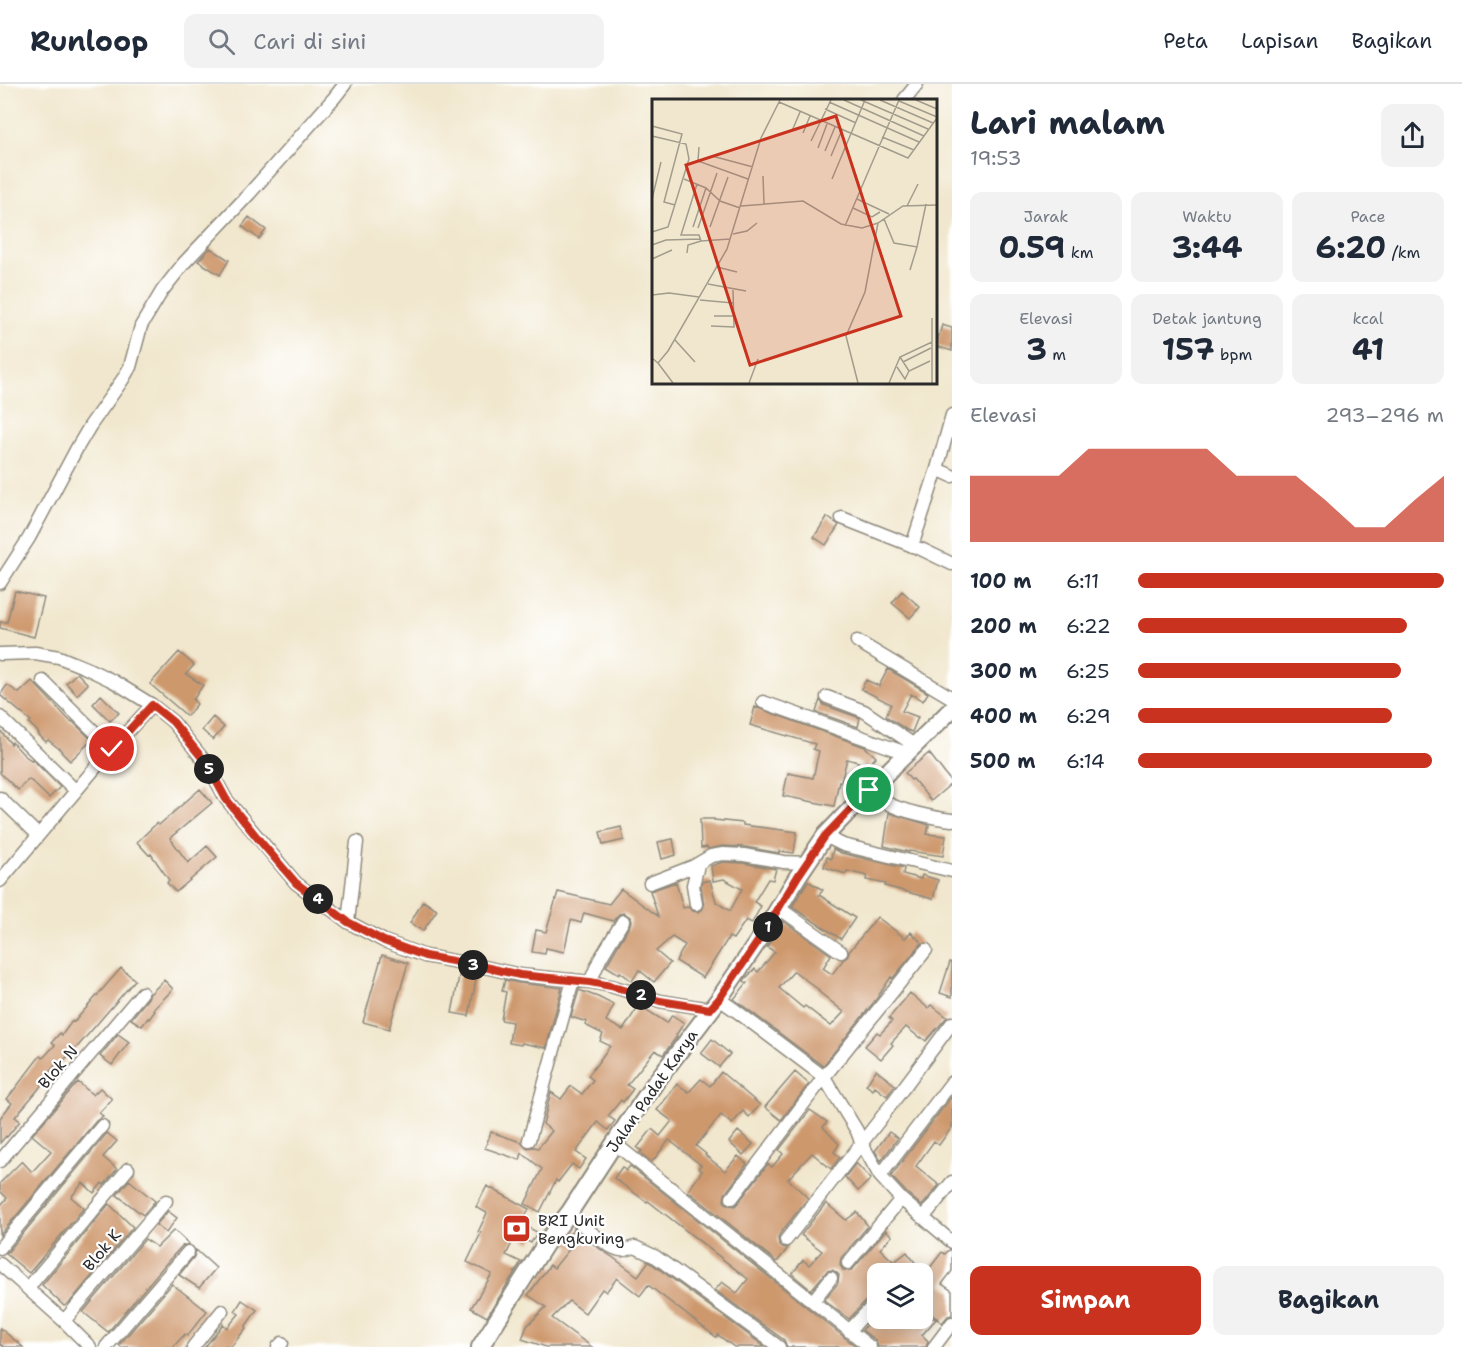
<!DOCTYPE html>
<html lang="id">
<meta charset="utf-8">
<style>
:root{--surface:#fff;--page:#f2f2f3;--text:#1f2937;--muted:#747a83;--line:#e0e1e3;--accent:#c8321e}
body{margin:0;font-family:"Shantell Sans",sans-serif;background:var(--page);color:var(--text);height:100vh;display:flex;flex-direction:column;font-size:22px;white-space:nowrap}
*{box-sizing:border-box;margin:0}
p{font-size:20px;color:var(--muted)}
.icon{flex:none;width:33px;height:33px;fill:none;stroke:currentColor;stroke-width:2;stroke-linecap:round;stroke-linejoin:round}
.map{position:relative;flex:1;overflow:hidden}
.sheet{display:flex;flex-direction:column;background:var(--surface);width:510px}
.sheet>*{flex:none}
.tools{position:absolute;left:867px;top:1179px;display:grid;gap:12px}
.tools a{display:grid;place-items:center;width:66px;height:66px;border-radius:12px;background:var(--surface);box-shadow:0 3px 15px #0003;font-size:30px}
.pin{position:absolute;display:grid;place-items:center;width:51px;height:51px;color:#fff;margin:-26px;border:3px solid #fff;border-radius:50%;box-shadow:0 2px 6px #0007}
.km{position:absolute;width:30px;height:30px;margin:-15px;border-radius:50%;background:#222;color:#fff;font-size:16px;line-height:30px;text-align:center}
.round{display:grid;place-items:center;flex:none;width:63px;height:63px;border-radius:12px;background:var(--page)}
.summary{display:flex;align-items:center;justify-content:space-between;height:102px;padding:0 18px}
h1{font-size:33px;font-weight:700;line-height:45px}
.stats{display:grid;grid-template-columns:repeat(3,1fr);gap:9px;height:102px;padding:6px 18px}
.stats div{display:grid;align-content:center;border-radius:12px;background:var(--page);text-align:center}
.stats b{font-size:30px;font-weight:700}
.stats small{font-size:16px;font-weight:400}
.stats p{font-size:16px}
.chart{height:168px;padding:12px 18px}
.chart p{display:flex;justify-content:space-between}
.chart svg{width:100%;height:108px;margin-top:6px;fill:var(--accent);opacity:.7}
.button{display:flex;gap:12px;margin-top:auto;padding:12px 18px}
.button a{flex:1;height:69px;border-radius:12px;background:var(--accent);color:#fff;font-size:24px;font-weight:700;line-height:69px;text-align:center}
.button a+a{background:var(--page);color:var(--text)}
ul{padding:0 18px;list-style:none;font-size:20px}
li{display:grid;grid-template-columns:96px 72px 1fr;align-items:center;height:45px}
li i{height:15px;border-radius:8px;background:var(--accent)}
header{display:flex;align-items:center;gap:36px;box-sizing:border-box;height:84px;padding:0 30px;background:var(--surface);border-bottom:2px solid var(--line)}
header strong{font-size:28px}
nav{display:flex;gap:33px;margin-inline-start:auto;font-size:21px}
.search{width:420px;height:54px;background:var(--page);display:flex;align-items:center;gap:15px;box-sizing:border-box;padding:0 21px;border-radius:12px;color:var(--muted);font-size:22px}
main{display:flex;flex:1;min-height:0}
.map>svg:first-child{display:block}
</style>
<header>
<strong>Runloop</strong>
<div class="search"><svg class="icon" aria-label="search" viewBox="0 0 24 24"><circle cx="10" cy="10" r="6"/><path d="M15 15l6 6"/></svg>Cari di sini</div>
<nav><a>Peta</a><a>Lapisan</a><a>Bagikan</a></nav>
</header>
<main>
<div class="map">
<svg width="952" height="1263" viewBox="0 0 952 1263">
<rect width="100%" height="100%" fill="#fff"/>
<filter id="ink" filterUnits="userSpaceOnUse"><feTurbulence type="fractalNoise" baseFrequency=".0167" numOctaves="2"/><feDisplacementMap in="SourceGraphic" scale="12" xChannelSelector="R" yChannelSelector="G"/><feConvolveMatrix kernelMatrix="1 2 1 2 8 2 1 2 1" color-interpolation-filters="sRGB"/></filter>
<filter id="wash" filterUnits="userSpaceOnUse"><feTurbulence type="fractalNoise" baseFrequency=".008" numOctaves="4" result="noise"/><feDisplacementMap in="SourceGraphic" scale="24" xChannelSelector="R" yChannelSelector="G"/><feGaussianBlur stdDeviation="1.35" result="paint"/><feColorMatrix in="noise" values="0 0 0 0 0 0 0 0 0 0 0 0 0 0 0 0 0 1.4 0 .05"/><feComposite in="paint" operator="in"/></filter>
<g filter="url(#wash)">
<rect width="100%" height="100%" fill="#f1e7ce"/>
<g id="blocks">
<path fill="#ce986d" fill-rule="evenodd" d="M249 133 266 146 259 155 242 142Z
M210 164 229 176 220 191 198 177Z
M942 241 952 244V267L936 262Z
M827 433 839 441 826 461 814 453Z
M15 507 44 514 34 553 0 544V538H7Z
M902 507 920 523 910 534 892 519Z
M179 568 194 581 186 590 203 601 193 616 197 620 187 632 150 600Z
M888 585 928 609 923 617 911 610 902 627 918 633 912 648 907 646 886 632 891 620 861 605 866 596 879 602Z
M77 589 88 600 77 611 66 599Z
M32 597 71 638 72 637 92 656 70 677 61 668 62 667 48 656 46 658 38 650 39 649 29 639 31 637 0 611 7 601 19 609Z
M101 611 119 629 110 637 93 620Z
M820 616 824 621 860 634 858 643 816 628Z
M755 623 865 663 876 673 865 685 858 678 847 675 841 698 839 697 834 722 783 712 788 689 813 694 819 667 813 665 815 660 750 641Z
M213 633 224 643 213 656 202 646Z
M0 646 11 660 12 658 24 671 31 676 32 675 60 703 49 714 29 695 18 706 0 689Z
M929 669 952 699 931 717 913 695 911 696 905 689Z
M200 705 212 719 170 754 188 779 207 762 217 773 176 808 167 799 169 796 151 770 149 771 137 758 157 739 159 741Z
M889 729 929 741 927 750 946 752 943 772 909 767V768L884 762Z
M700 735H714V736L743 739V741L797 748 794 769 779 767V769L745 763 723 762 708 765 707 763 701 764Z
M621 743 624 756 603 761 600 748Z
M673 755 676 771 662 775 658 758Z
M833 765 841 769 904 784 903 790 921 795 922 791 938 796 933 815 885 802 886 800 866 796 867 792 847 787 846 790 824 783 827 773 831 775Z
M723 778 743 779 776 785 773 796 768 795 754 818 761 822 752 839 746 836 733 855 729 853 703 894 676 877 685 861 672 853 656 867 670 879 654 898 639 886 632 897 620 888 619 890 606 882 630 841 631 837 630 833 624 829 619 830 613 837 584 829 581 839 571 836 564 868 546 864 545 870 532 868 536 846 546 848 558 808 609 820 621 805 658 832 650 807 676 798 683 824 688 823 693 827 698 828 702 826 704 822 701 801 702 798 710 796 716 818 730 827 742 805 724 795 713 797 711 782Z
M808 797 823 806 819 811 855 834 841 855 792 823Z
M423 817 437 826 423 847 410 839Z
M877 833 905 854 911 848 922 859 893 894 891 893 877 914 823 982 734 915 747 899 744 897 745 895 755 885 758 888 775 868 767 863 783 837 831 871 823 884 832 890 843 876 847 873 849 868ZM794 887 819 906 818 907 844 928 831 942 805 922 803 924 779 904Z
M382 871 408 879 389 945 363 938Z
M950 878 952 879V913L940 909Z
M121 884 135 896 79 961 59 981 57 979 45 994 46 995 37 1007 15 1033 20 1037 7 1053 6 1052 0 1059V1034L12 1019 7 1015 40 972 43 974 55 961 52 958 60 949 62 951 72 937 74 938Z
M460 887 477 890 469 932 452 929Z
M164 896 173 905 153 926 155 927 149 935 148 934 142 942 131 935 148 914 150 909H151Z
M505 896 519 899 562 904 546 964 522 959 521 961 509 959 512 938 501 936 506 908 502 907Z
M579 906 598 913 614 921 606 937 623 946 639 921 667 939 672 931 684 939 676 951 677 952 663 971 655 966 627 1001 633 1005 623 1018 621 1016 608 1032 615 1037 608 1046 598 1038 576 1068 586 1075 579 1085 572 1080 558 1098 556 1096 540 1128 525 1120 542 1085 522 1069 520 1076 485 1064 491 1048 521 1058 526 1064 534 1063 538 1064 552 1047 543 1040 551 1008 561 1015 571 1002 582 1010 593 996 588 992 610 962 600 957 603 950 585 941 587 938 571 933Z
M910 909 928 924 931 921 947 933 926 957 921 953 920 954 906 943 891 959 893 961 881 975 865 962 877 948 880 950 892 937 889 934Z
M118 950 129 958 112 981 100 972Z
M712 955 730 970 719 983 701 969Z
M876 986 895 1001 887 1012 875 1003 873 1006 866 1001Z
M721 988 760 1021 749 1033 743 1027 732 1040 721 1031 696 1062 706 1070 705 1071 725 1087 738 1072 747 1080 725 1110 724 1117 728 1121 735 1122 738 1119 768 1080 772 1083 783 1070 779 1066 810 1026 827 1038 823 1043 839 1060 834 1068 840 1073 831 1085 812 1069 788 1095 808 1114 779 1151 778 1155 779 1160 781 1163 788 1164 777 1178 688 1107 702 1087 698 1084 701 1081 669 1056 652 1078 640 1069 642 1067 637 1064 652 1045 660 1052 672 1037 657 1026 677 1000 689 1008 701 995 710 1002Z
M795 988 809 1000 781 1036 765 1023Z
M78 998 93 1011 100 1004 112 1015 99 1029 103 1032 96 1037 0 1151V1122L7 1114 0 1107V1099L22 1077 32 1088 51 1067 32 1051Z
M952 1012V1043L939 1061 934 1057 916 1082 939 1101 922 1122 907 1109 891 1092Z
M738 1047 753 1060 743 1071 729 1058Z
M889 1048 898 1054 881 1077 875 1067Z
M107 1049 117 1057 103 1073 117 1085 104 1101 102 1099 94 1109 83 1099 71 1113 84 1124 29 1189 6 1170Z
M856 1079 871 1095 858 1107 845 1093Z
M630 1082 844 1253 857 1263H787L784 1256 715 1206 722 1198 737 1209 748 1195 648 1117 647 1118 614 1094 622 1083 626 1087Z
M129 1096 155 1117 143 1131 117 1111Z
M487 1102 529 1125 521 1140 537 1148 531 1159 516 1151 506 1171 521 1178 487 1233 471 1224 492 1190 467 1178 481 1149 478 1148 487 1129 476 1123Z
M826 1119 846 1136 857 1128 868 1142 841 1174 840 1181 843 1186 850 1187 854 1184 886 1146 892 1152 880 1165 894 1178 907 1168 924 1190H878V1208L872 1210 849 1235 824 1216 838 1199 839 1191 836 1188 832 1186 827 1187 811 1206 792 1190 803 1176 809 1181 822 1167 801 1151Z
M109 1120 133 1143 70 1218 64 1222 42 1201Z
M168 1127 177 1134 166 1149 156 1141Z
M574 1144 597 1163 611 1172 638 1192 648 1178 652 1180 765 1263H734L718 1251 716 1253 648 1201 640 1212 617 1194 606 1208 602 1205 585 1229 569 1217 552 1234 592 1263H546L522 1255 527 1242 546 1223 528 1211 550 1181 554 1184 571 1163 564 1158Z
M174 1146 189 1160 182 1162 169 1176 108 1248 83 1228 145 1155 157 1163Z
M196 1166 216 1184 199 1204 179 1191 194 1173Z
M949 1166H952V1187L942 1200 952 1207V1231L948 1232 942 1239 922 1222V1194L942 1168 945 1170Z
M172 1200 207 1227 187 1252 185 1250 173 1263H121L119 1261Z
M242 1216 257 1226 245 1243 246 1244 231 1263H205L223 1240 227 1244 239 1230 235 1227Z
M878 1229V1234H898L906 1241 912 1234H937L922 1251 928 1257 926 1263H878L876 1257 862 1246Z
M0 1244 23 1263H4L0 1260Z"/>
</g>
</g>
<g filter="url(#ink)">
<use href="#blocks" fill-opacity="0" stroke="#8e897c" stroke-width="1.5"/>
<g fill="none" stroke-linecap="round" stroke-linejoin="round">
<defs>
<path id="minor" d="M904 16 917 0
M937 385 952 392
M842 434 923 466 952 480
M912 462 937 385 952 331
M0 499 29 454 77 364 90 342 123 295 130 283 141 242 162 207 184 179 249 110 334 14 345 0
M857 557 952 614
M0 570 35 569 59 573 86 584 113 597 152 621 173 638 207 680 226 715 296 799 348 838 384 857 425 872 480 882 520 891 590 898 611 902 660 917 710 925
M43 597 112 665
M827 613 864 627 914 661
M763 618 906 669
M0 633 76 707
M869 706C874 710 879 714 885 718 900 727 934 734 952 736
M0 714 38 751
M825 752 843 761 952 787
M0 797 107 670 152 621
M650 799 694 782 711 772 723 770 744 771 784 778 806 779
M696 820 693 801 698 781
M779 824 841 868
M348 838 357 758
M590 898 600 875 623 837
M719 915 735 926 824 993 857 1047 861 1058 880 1092 901 1115 952 1158
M529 1056 573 896
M614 1059 870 1263
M0 1077 142 909
M880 1092 952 998
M732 1114 824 993 926 866
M569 1129C580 1139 608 1165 621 1166 626 1167 630 1164 635 1163L656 1173 779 1263
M923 1134 952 1098
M786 1156 878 1038 952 939
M0 1164 102 1042
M848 1179 901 1115
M0 1180 64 1237 90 1263
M28 1204 128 1085
M813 1217 831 1194
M64 1237 166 1117
M849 1247 878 1216
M106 1263 188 1168
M193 1263 222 1227
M278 1263 282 1259
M934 1263 952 1239"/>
<path id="major" d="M480 1263 548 1156 569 1129 627 1040 655 999 719 915 763 850 798 792 825 752 869 706 952 625"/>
</defs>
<use href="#minor" stroke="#8e897c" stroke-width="15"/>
<use href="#major" stroke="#8e897c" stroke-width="20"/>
<use href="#minor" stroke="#fff" stroke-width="12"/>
<use href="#major" stroke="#fff" stroke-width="16"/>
</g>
</g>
<g fill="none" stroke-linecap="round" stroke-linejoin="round" filter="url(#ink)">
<defs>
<path id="route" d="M112 665 152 621 173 638 207 680 226 715 260 757 296 799 348 838 384 857 425 872 480 882 520 891 590 898 611 902 660 917 710 925 719 915 763 850 798 792 825 752 869 706"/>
</defs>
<use href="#route" stroke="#fff" stroke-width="12"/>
<use href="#route" stroke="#c8321e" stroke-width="8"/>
</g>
<defs>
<symbol id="bank-square" viewBox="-11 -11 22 22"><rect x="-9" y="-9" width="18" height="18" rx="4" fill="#c8321e" stroke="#fff"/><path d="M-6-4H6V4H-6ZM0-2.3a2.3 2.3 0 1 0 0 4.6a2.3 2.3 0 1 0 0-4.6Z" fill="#fff"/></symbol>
</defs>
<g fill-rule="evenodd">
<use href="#bank-square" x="500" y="1128" width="33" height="33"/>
</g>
<g text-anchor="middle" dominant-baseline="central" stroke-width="4.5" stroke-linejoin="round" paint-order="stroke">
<g font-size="16" fill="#2b2b2b" stroke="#fff">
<text transform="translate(58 983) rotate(-50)">Blok N</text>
<text transform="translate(652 1007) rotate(-55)">Jalan Padat Karya</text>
<text transform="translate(102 1166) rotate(-50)">Blok K</text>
</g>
<g font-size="16" fill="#2b2b2b" stroke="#fff" text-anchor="start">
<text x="538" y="1136">BRI Unit<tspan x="538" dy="18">Bengkuring</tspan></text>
</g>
</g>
<g transform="translate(652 15)">
<rect width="285" height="285" fill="#f1e7ce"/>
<path fill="none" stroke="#a29c8d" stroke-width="1.5" d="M192 1 272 37M209 1 276 30M228 1 281 24M264 1 285 10M247 2 285 18M127 3 256 59 285 19M177 3 267 43M173 10 204 24M0 27 30 35 12 103 23 106M140 32 148 13M151 34 158 17M0 37 34 45 37 60 16 128 0 133M230 38 262 51M159 42 179 1M47 48 46 62 96 80M166 49 175 25M173 52 183 28M60 57 101 68M179 57 190 31M111 77 112 105M32 80 54 89 68 102 88 109M180 80 213 1M45 85 29 136H47L49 142 78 140M0 100 9 63M205 100 237 115M89 107 151 102 189 125 210 129 226 124 251 107 285 106M255 107 266 85M201 109 220 118 228 113M232 120 242 144 265 148 274 105M193 127 247 1M41 128 54 89M58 128 76 78M46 129 65 74M81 135 95 132 105 124M0 146 14 141 48 140M35 154 36 146 49 142M0 160 20 151M65 168 85 173M258 171 265 148M56 185 94 192M0 196 17 194 47 198M48 201 81 204M62 217H82M59 227 82 228 81 191M23 241 43 263M0 259 6 264 16 252 75 150 109 39 128 1M251 263 279 249M6 264 21 284M245 268 253 280 257 272 278 262M257 272 248 258 280 243M97 284 106 260M206 284 194 237 213 193 226 124M237 284 248 258M280 284V219"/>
<path fill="#c8321e" fill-opacity="0.15" stroke="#c8321e" stroke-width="3" d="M184 17 249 217 98 266 34 66Z"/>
<rect width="285" height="285" fill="none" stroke="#2b2b2b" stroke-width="3"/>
</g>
</svg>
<div class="tools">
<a><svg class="icon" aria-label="layers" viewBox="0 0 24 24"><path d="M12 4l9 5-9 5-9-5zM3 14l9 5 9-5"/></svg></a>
</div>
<div class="pin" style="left:869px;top:706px;background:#1e9e55"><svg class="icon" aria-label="arrive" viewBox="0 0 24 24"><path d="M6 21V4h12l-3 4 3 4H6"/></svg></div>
<div class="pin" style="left:112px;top:665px;background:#d93025"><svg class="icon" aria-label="check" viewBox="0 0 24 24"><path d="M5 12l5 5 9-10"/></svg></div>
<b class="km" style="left:768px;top:843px">1</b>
<b class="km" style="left:641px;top:911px">2</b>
<b class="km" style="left:473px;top:881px">3</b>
<b class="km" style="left:318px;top:815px">4</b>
<b class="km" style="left:209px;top:685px">5</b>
</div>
<section class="sheet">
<div class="summary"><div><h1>Lari malam</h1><p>19:53</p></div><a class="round"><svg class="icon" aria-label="share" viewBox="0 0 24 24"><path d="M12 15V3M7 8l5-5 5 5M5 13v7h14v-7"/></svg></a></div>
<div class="stats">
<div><p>Jarak</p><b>0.59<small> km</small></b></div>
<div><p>Waktu</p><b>3:44</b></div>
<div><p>Pace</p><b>6:20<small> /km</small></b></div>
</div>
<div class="stats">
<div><p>Elevasi</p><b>3<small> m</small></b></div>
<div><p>Detak jantung</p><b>157<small> bpm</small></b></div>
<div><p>kcal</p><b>41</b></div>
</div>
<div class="chart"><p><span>Elevasi</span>293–296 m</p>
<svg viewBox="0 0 160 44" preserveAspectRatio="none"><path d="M0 44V17L10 17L20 17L30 17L40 6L50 6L60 6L70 6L80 6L90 17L100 17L110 17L120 27L130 38L140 38L150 27L160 17V44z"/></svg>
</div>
<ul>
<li><b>100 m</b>6:11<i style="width:100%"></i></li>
<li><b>200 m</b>6:22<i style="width:88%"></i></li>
<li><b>300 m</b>6:25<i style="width:86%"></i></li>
<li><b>400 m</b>6:29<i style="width:83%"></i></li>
<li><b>500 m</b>6:14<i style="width:96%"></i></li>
</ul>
<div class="button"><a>Simpan</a><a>Bagikan</a></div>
</section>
</main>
